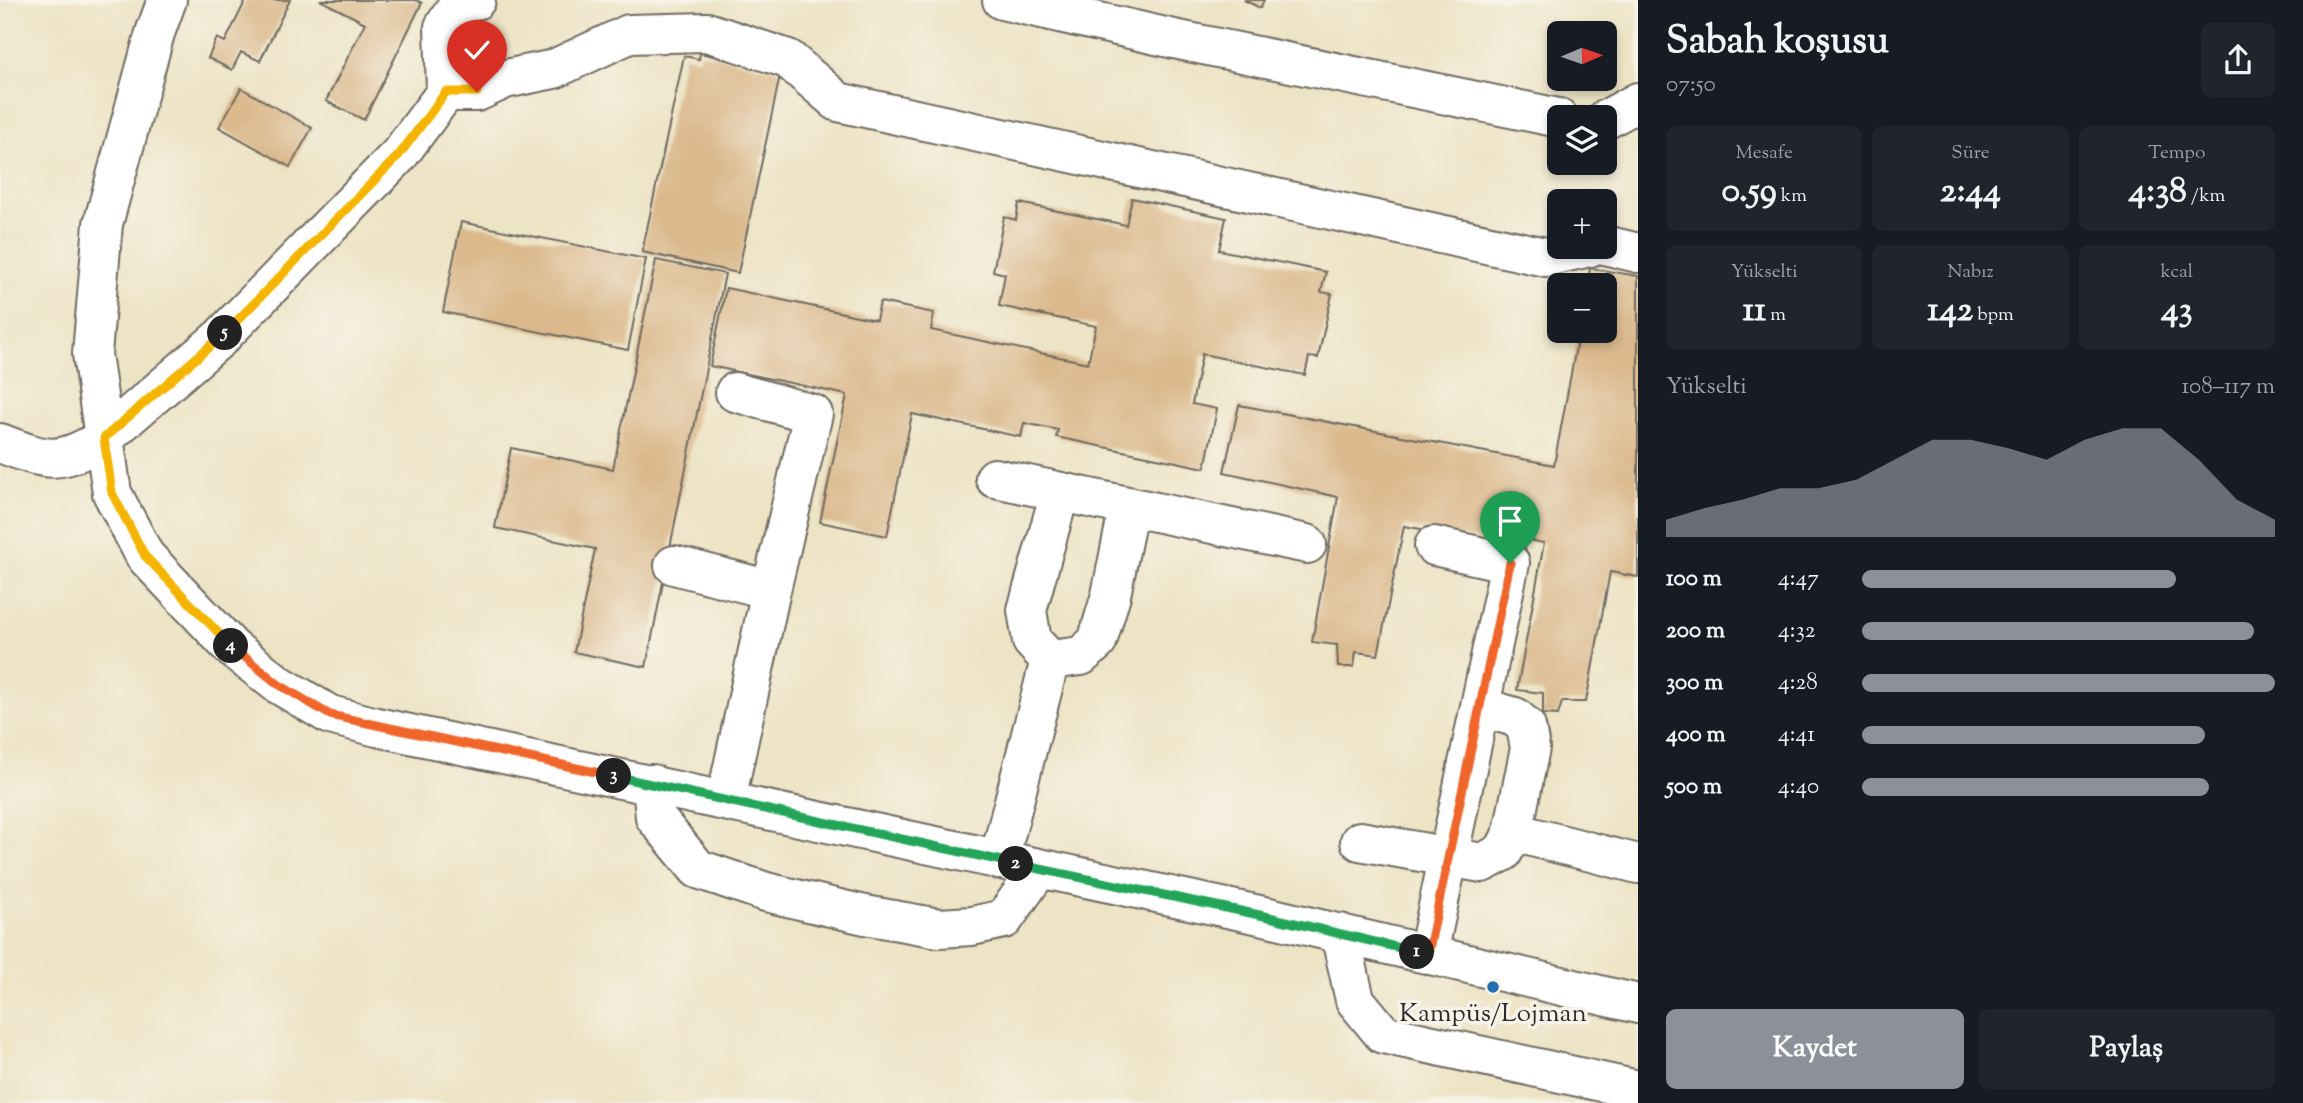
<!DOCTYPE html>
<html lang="tr">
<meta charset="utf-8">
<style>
:root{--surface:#171b24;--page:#20242c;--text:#f1f3f6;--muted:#9ea1a6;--accent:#8c9099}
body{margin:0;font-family:"Sorts Mill Goudy",serif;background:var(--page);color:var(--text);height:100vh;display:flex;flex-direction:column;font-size:26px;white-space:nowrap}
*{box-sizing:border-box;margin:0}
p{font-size:23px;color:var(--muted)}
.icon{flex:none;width:38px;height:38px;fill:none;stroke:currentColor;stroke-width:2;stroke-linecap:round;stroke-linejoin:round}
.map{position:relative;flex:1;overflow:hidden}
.panel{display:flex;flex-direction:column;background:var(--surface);width:665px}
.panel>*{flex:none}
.needle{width:46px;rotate:88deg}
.controls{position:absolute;left:1547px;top:21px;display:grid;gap:14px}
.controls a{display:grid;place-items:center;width:70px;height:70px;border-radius:10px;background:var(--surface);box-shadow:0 4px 10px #0003;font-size:35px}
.pin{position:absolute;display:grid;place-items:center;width:60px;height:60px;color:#fff;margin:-72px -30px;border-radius:50% 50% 50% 0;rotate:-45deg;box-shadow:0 0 7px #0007}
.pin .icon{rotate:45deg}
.km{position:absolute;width:35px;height:35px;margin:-18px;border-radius:50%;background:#222;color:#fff;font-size:19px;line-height:35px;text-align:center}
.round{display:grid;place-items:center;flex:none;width:74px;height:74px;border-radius:10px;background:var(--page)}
.head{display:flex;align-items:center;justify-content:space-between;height:119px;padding:0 28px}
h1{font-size:38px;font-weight:700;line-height:52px}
.metrics{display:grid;grid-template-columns:repeat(3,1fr);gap:10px;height:119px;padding:7px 28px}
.metrics div{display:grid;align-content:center;border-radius:10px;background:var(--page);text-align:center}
.metrics b{font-size:35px;font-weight:700}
.metrics small{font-size:19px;font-weight:400}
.metrics p{font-size:19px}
.chart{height:196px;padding:14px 28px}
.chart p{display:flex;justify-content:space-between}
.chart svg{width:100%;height:126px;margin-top:7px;fill:var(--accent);opacity:.7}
.button{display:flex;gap:14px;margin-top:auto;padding:14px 28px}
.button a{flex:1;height:80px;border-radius:10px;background:var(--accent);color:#fff;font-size:28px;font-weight:700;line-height:80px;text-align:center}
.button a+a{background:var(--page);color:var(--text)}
ul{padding:0 28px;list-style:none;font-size:23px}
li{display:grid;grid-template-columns:112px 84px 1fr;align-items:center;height:52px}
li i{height:18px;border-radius:9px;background:var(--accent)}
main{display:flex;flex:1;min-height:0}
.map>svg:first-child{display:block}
</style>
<main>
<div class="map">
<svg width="1638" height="1103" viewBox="0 0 1638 1103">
<rect width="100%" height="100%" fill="#f7f3e8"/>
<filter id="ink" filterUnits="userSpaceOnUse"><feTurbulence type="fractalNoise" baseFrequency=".0143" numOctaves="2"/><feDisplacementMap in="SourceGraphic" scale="14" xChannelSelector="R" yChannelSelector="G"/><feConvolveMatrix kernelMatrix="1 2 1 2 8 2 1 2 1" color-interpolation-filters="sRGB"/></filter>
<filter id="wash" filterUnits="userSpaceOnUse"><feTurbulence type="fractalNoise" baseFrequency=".00686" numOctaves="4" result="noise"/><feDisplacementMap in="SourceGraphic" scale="28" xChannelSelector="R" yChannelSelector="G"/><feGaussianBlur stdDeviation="1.57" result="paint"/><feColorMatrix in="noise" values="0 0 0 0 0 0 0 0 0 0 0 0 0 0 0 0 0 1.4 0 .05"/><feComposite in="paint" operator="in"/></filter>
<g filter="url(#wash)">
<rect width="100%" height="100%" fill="#ede3c5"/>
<g id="blocks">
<path fill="#dbb98d" d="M246 0H290L260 61 241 52 232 70 208 58 217 38 225 42Z
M320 0H416L422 3 364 120 326 101 365 23Z
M1244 0H1264L1260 8Z
M700 53 781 71 738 273 642 252 684 56 699 59Z
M241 88 312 128 290 167 219 127Z
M1132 198 1226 218 1219 250 1326 272 1321 292 1332 294 1318 358 1309 357 1305 375 1202 354 1192 404 1217 409 1205 468 1056 437 1058 430 1024 423 1021 437 912 414 887 536 820 522 847 395 710 366 726 288 876 320 880 302 934 313 931 330 1088 363 1096 326 999 306 1005 274 993 271 1004 217 1016 220 1019 203 1126 225Z
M461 222 646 259 628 350 443 312Z
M656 260 725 274 646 667 574 652 595 549 495 528 511 448 613 469Z
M1590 268 1638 276V577L1610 572 1586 702H1562L1558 715 1543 714V693L1517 690 1544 543 1527 540 1525 548 1404 526 1378 655 1356 652 1354 667H1338L1337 645 1312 642 1338 497 1224 472 1239 405 1554 465 1579 331H1605V285H1587Z"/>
</g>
</g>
<g filter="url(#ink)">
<use href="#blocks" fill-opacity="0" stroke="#6f6b61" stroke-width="2"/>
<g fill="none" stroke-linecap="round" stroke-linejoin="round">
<defs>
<path id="minor" d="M167 0 155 33 103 224 92 354 112 493 145 556 232 648 278 684 330 715 377 727 1269 917 1638 1004
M1002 0 1174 39 1559 118
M446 92H477L505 79 554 69 629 34 707 32 788 59 838 102 1545 257 1590 247
M1605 120 1638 102
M1605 245 1638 253
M0 443C48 461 58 466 104 438L220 338 399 155 446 92 444 27 458 5 476 0
M995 478 1307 544
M1060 492 1027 610 1032 641 1050 660 1081 656 1097 642 1111 595 1129 506
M674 565 771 590
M652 784 655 817 698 869 766 892 865 915 939 928 972 926 1004 919 1039 869
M726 800 771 590 813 414 735 392
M1513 832 1638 864
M1360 841 1482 863 1503 852 1513 832 1530 748 1526 727 1515 717 1480 707
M999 860 1050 660
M1340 933 1355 1000 1383 1034 1638 1090
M1428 954 1510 563 1434 546"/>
</defs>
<use href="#minor" stroke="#6f6b61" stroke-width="42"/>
<use href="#minor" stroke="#fff" stroke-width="38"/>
</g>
</g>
<g fill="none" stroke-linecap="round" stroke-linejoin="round" filter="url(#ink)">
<defs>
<path id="split-1" d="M1417 952 1428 954 1510 563"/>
<path id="split-2" d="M1016 864 1269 917 1417 952"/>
<path id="split-3" d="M614 776 1016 864"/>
<path id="split-4" d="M231 646 278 684 330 715 614 776"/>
<path id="split-5" d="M225 333 104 438 112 493 145 556 231 646"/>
<path id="split-6" d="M225 333 399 155 446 92H477"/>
</defs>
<use href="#split-1" stroke="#fff" stroke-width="14"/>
<use href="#split-2" stroke="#fff" stroke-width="14"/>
<use href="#split-3" stroke="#fff" stroke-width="14"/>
<use href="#split-4" stroke="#fff" stroke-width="14"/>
<use href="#split-5" stroke="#fff" stroke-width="14"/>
<use href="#split-6" stroke="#fff" stroke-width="14"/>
<use href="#split-1" stroke="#f0652b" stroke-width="9"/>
<use href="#split-2" stroke="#22a559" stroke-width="9"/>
<use href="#split-3" stroke="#22a559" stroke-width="9"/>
<use href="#split-4" stroke="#f0652b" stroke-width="9"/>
<use href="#split-5" stroke="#f5b400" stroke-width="9"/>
<use href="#split-6" stroke="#f5b400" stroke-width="9"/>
</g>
<circle fill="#1f6fb2" stroke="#f7f3e8" stroke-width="2.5" cx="1493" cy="987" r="7"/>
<g text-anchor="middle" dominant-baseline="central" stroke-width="7" stroke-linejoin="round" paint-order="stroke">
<g font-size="26" fill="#2b2b2b" stroke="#f7f3e8">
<text x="1493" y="1014">Kampüs/Lojman</text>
</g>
</g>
</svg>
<div class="controls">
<a><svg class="needle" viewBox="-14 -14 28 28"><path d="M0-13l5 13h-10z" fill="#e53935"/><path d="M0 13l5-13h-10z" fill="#9ea1a6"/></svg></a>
<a><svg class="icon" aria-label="layers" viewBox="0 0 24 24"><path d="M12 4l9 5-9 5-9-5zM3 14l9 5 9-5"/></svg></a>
<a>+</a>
<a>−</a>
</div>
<div class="pin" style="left:1510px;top:563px;background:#1e9e55"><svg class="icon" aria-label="arrive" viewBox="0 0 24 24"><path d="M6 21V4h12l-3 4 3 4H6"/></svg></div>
<div class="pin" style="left:477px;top:92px;background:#d93025"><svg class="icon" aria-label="check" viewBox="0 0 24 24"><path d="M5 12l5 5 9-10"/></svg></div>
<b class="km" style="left:1417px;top:952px">1</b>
<b class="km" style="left:1016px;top:864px">2</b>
<b class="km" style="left:614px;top:776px">3</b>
<b class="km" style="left:231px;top:646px">4</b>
<b class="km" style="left:225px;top:333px">5</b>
</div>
<section class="panel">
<div class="head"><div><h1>Sabah koşusu</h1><p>07:50</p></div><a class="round"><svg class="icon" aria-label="share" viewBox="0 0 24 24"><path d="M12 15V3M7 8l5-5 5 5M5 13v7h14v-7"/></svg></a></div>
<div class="metrics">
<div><p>Mesafe</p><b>0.59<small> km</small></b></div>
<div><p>Süre</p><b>2:44</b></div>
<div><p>Tempo</p><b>4:38<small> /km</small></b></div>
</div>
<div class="metrics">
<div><p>Yükselti</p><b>11<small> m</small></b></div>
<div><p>Nabız</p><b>142<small> bpm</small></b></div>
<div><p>kcal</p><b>43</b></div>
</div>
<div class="chart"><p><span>Yükselti</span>108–117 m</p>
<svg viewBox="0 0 160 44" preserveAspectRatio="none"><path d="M0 44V38L10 34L20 31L30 27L40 27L50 24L60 17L70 10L80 10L90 13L100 17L110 10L120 6L130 6L140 17L150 31L160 38V44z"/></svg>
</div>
<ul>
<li><b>100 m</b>4:47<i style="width:76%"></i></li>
<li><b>200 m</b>4:32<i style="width:95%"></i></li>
<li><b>300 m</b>4:28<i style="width:100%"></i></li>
<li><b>400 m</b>4:41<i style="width:83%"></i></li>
<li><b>500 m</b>4:40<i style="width:84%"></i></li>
</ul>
<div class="button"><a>Kaydet</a><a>Paylaş</a></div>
</section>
</main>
